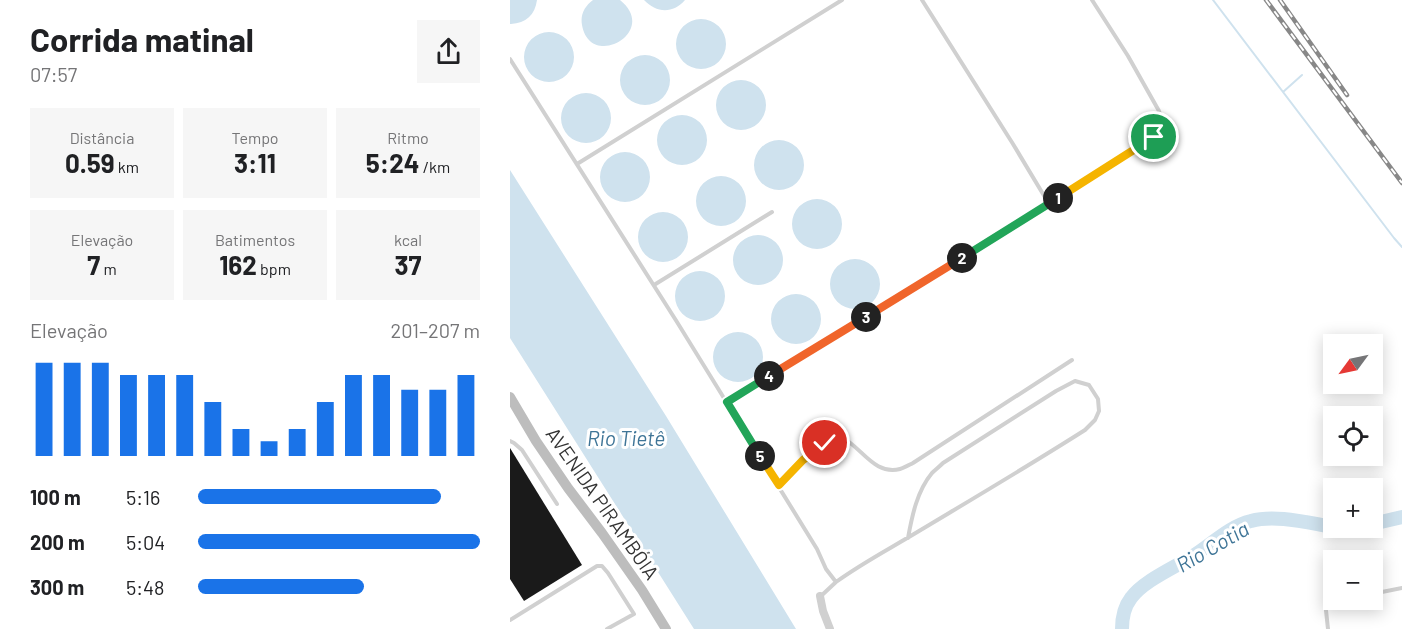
<!DOCTYPE html>
<html lang="pt">
<meta charset="utf-8">
<style>
:root{--surface:#fff;--page:#f6f6f6;--text:#202124;--muted:#757577;--accent:#1a73e8}
body{margin:0;font-family:Barlow,sans-serif;background:var(--page);color:var(--text);height:100vh;display:flex;flex-direction:column;font-size:22px;white-space:nowrap}
*{box-sizing:border-box;margin:0}
p{font-size:20px;color:var(--muted)}
.icon{flex:none;width:33px;height:33px;fill:none;stroke:currentColor;stroke-width:2;stroke-linecap:round;stroke-linejoin:round}
.map{position:relative;flex:1;overflow:hidden}
.drawer{display:flex;flex-direction:column;background:var(--surface);width:510px}
.drawer>*{flex:none}
.needle{width:39px;rotate:237deg}
.fabs{position:absolute;left:813px;top:334px;display:grid;gap:12px}
.fabs a{display:grid;place-items:center;width:60px;height:60px;border-radius:0px;background:var(--surface);box-shadow:0 3px 15px #0003;font-size:30px}
.pin{position:absolute;display:grid;place-items:center;width:51px;height:51px;color:#fff;margin:-26px;border:3px solid #fff;border-radius:50%;box-shadow:0 2px 6px #0007}
.km{position:absolute;width:30px;height:30px;margin:-15px;border-radius:50%;background:#222;color:#fff;font-size:16px;line-height:30px;text-align:center}
.round{display:grid;place-items:center;flex:none;width:63px;height:63px;border-radius:0px;background:var(--page)}
.overview{display:flex;align-items:center;justify-content:space-between;height:102px;padding:0 30px}
h1{font-size:33px;font-weight:700;line-height:45px}
.metrics{display:grid;grid-template-columns:repeat(3,1fr);gap:9px;height:102px;padding:6px 30px}
.metrics div{display:grid;align-content:center;border-radius:0px;background:var(--page);text-align:center}
.metrics b{font-size:26px;font-weight:700}
.metrics small{font-size:16px;font-weight:400}
.metrics p{font-size:16px}
.chart{height:168px;padding:12px 30px}
.chart p{display:flex;justify-content:space-between}
.chart svg{width:100%;height:108px;margin-top:6px;stroke:var(--accent);stroke-width:6}
ul{padding:0 30px;list-style:none;font-size:20px}
li{display:grid;grid-template-columns:96px 72px 1fr;align-items:center;height:45px}
li i{height:15px;border-radius:8px;background:var(--accent)}
main{display:flex;flex:1;min-height:0}
.map>svg:first-child{display:block}
</style>
<main>
<section class="drawer">
<div class="overview"><div><h1>Corrida matinal</h1><p>07:57</p></div><a class="round"><svg class="icon" aria-label="share" viewBox="0 0 24 24"><path d="M12 15V3M7 8l5-5 5 5M5 13v7h14v-7"/></svg></a></div>
<div class="metrics">
<div><p>Distância</p><b>0.59<small> km</small></b></div>
<div><p>Tempo</p><b>3:11</b></div>
<div><p>Ritmo</p><b>5:24<small> /km</small></b></div>
</div>
<div class="metrics">
<div><p>Elevação</p><b>7<small> m</small></b></div>
<div><p>Batimentos</p><b>162<small> bpm</small></b></div>
<div><p>kcal</p><b>37</b></div>
</div>
<div class="chart"><p><span>Elevação</span>201–207 m</p>
<svg viewBox="0 0 160 44" preserveAspectRatio="none"><path d="M5 44V6M15 44V6M25 44V6M35 44V11M45 44V11M55 44V11M65 44V22M75 44V33M85 44V38M95 44V33M105 44V22M115 44V11M125 44V11M135 44V17M145 44V17M155 44V11"/></svg>
</div>
<ul>
<li><b>100 m</b>5:16<i style="width:86%"></i></li>
<li><b>200 m</b>5:04<i style="width:100%"></i></li>
<li><b>300 m</b>5:48<i style="width:59%"></i></li>
</ul>
</section>
<div class="map">
<svg width="892" height="629" viewBox="0 0 892 629">
<rect width="100%" height="100%" fill="#fff"/>
<path fill="#cfe2ee" d="M0 0H27C25 15 16 23 1 24H0Z
M83 0H110C150 32 80 71 72 25 70 14 75 6 83 0Z
M134 0H175C163 14 146 13 134 0Z
M166 44a25 25 0 1 1 50 0a25 25 0 1 1-50 0Z
M14 57a25 25 0 1 1 50 0a25 25 0 1 1-50 0Z
M110 80a25 25 0 1 1 50 0a25 25 0 1 1-50 0Z
M206 105a25 25 0 1 1 50 0a25 25 0 1 1-50 0Z
M51 118a25 25 0 1 1 50 0a25 25 0 1 1-50 0Z
M147 140a25 25 0 1 1 50 0a25 25 0 1 1-50 0Z
M244 165a25 25 0 1 1 50 0a25 25 0 1 1-50 0Z
M90 177a25 25 0 1 1 50 0a25 25 0 1 1-50 0Z
M0 170 156 416 286 629H184L0 338Z
M186 201a25 25 0 1 1 50 0a25 25 0 1 1-50 0Z
M282 224a25 25 0 1 1 50 0a25 25 0 1 1-50 0Z
M128 237a25 25 0 1 1 50 0a25 25 0 1 1-50 0Z
M223 260a25 25 0 1 1 50 0a25 25 0 1 1-50 0Z
M320 284a25 25 0 1 1 50 0a25 25 0 1 1-50 0Z
M165 296a25 25 0 1 1 50 0a25 25 0 1 1-50 0Z
M261 319a25 25 0 1 1 50 0a25 25 0 1 1-50 0Z
M203 357a25 25 0 1 1 50 0a25 25 0 1 1-50 0Z"/>
<g fill="none" stroke-linecap="round" stroke-linejoin="round">
<path stroke="#cfe2ee" stroke-width="2" d="M703 0 884 238 892 247
M773 92 792 75"/>
<path stroke="#cfe2ee" stroke-width="14" d="M862 524 892 517
M831 528H840
M612 629C612 619 614 607 621 598 634 580 666 567 686 554 703 543 720 526 741 521 765 514 799 523 824 527"/>
</g>
<path fill="#1a1a1a" d="M0 448 72 565 14 601 0 579Z"/>
<g fill="none" stroke-linecap="round" stroke-linejoin="round">
<path stroke="#d0d0d0" stroke-width="4" d="M412 0 503 144 539 204
M0 59 167 322 307 549 316 569 326 582 311 596
M67 164 332 0
M144 285 262 212
M217 402 445 262 644 137 650 131 653 124 649 111 618 56 582 0
M0 441 4 443 12 450 47 504
M269 485C285 467 306 442 331 437 351 446 364 476 390 469 394 468 399 465 403 463L562 360
M326 582C352 563 381 548 409 531 464 498 520 465 575 430L585 420 589 411 588 399 579 385 565 381 546 391 433 463C429 467 425 470 422 473 407 491 402 516 398 538
M862 594 892 588
M0 620 87 566H92L98 573 124 614 97 629
M818 629 815 601 824 600"/>
<path stroke="#d0d0d0" stroke-width="8" d="M310 596 313 611 320 629"/>
<path stroke="#bdbdbd" stroke-width="10" d="M0 397 26 441 58 488 92 533 132 590 156 629"/>
<defs>
<path id="rail" d="M756 0 892 183
M770 0 837 95"/>
</defs>
<use href="#rail" stroke="#888" stroke-width="4.5"/>
<use href="#rail" stroke="#fff" stroke-width="2" stroke-dasharray="7" stroke-linecap="butt"/>
</g>
<g fill="none" stroke-linecap="round" stroke-linejoin="round">
<defs>
<path id="split-1" d="M548 198 644 137"/>
<path id="split-2" d="M452 258 548 198"/>
<path id="split-3" d="M356 317 452 258"/>
<path id="split-4" d="M259 376 356 317"/>
<path id="split-5" d="M250 456 217 402 259 376"/>
<path id="split-6" d="M250 456 269 485 293 460 315 443"/>
</defs>
<use href="#split-1" stroke="#fff" stroke-width="12"/>
<use href="#split-2" stroke="#fff" stroke-width="12"/>
<use href="#split-3" stroke="#fff" stroke-width="12"/>
<use href="#split-4" stroke="#fff" stroke-width="12"/>
<use href="#split-5" stroke="#fff" stroke-width="12"/>
<use href="#split-6" stroke="#fff" stroke-width="12"/>
<use href="#split-1" stroke="#f5b400" stroke-width="8"/>
<use href="#split-2" stroke="#22a559" stroke-width="8"/>
<use href="#split-3" stroke="#f0652b" stroke-width="8"/>
<use href="#split-4" stroke="#f0652b" stroke-width="8"/>
<use href="#split-5" stroke="#22a559" stroke-width="8"/>
<use href="#split-6" stroke="#f5b400" stroke-width="8"/>
</g>
<g text-anchor="middle" dominant-baseline="central" stroke-width="6" stroke-linejoin="round" paint-order="stroke">
<g font-size="20" fill="#333" stroke="#fff">
<text transform="translate(93 503) rotate(55)">AVENIDA PIRAMBÓIA</text>
</g>
<g font-size="21" font-style="italic" fill="#3f7597" stroke="#fff">
<text x="116" y="437">Rio Tietê</text>
<text transform="translate(702 546) rotate(-30)">Rio Cotia</text>
</g>
</g>
</svg>
<div class="fabs">
<a><svg class="needle" viewBox="-14 -14 28 28"><path d="M0-13l5 13h-10z" fill="#e53935"/><path d="M0 13l5-13h-10z" fill="#757577"/></svg></a>
<a><svg class="icon" aria-label="locate" viewBox="0 0 24 24"><circle cx="12" cy="12" r="6"/><path d="M12 2v4M12 18v4M2 12h4M18 12h4"/></svg></a>
<a>+</a>
<a>−</a>
</div>
<div class="pin" style="left:644px;top:137px;background:#1e9e55"><svg class="icon" aria-label="arrive" viewBox="0 0 24 24"><path d="M6 21V4h12l-3 4 3 4H6"/></svg></div>
<div class="pin" style="left:315px;top:443px;background:#d93025"><svg class="icon" aria-label="check" viewBox="0 0 24 24"><path d="M5 12l5 5 9-10"/></svg></div>
<b class="km" style="left:548px;top:198px">1</b>
<b class="km" style="left:452px;top:258px">2</b>
<b class="km" style="left:356px;top:317px">3</b>
<b class="km" style="left:259px;top:376px">4</b>
<b class="km" style="left:250px;top:456px">5</b>
</div>
</main>
